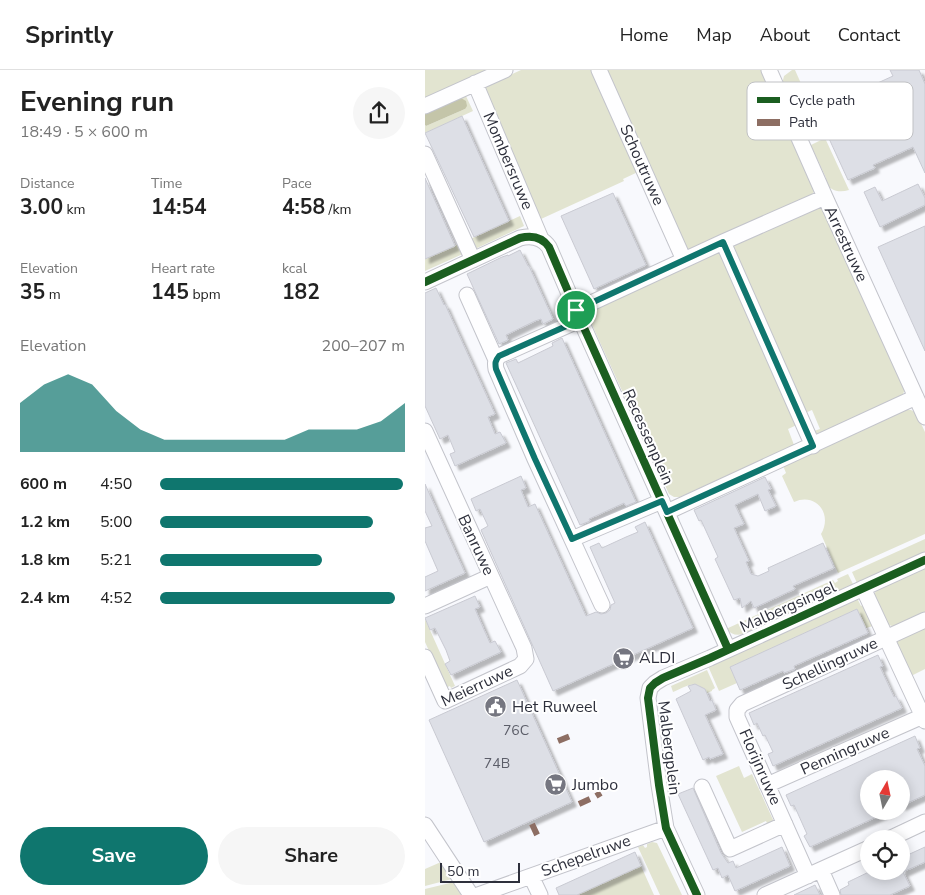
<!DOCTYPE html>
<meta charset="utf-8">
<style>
:root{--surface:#fff;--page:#f6f6f6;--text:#222;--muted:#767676;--line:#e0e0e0;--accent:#0f766e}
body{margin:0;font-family:"Nunito Sans",sans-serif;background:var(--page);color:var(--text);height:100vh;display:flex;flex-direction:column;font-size:19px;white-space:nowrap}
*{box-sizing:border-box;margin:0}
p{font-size:16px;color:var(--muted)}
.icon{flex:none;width:28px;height:28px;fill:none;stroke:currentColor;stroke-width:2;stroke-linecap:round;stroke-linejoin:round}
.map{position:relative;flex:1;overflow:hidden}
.details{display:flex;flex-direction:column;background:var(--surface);width:425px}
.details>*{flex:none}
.needle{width:32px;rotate:9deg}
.tools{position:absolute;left:435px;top:700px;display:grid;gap:10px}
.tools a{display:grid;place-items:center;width:50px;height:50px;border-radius:50%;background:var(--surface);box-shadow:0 2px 12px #0003;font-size:25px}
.scale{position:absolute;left:15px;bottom:12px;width:80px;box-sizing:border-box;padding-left:5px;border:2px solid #2e303c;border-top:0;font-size:14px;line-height:18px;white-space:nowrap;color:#2e303c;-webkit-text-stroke:4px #fff;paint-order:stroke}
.pin{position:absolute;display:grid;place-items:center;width:42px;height:42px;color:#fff;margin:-21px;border:2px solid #fff;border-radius:50%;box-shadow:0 1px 5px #0007}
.round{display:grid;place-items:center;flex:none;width:52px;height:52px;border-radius:26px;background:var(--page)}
.summary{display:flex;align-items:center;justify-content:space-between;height:85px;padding:0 20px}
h1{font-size:28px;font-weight:700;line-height:38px}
.metrics{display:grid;grid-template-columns:repeat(3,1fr);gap:8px;height:85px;padding:5px 20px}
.metrics div{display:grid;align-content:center}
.metrics b{font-size:21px;font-weight:700}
.metrics small{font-size:14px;font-weight:400}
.metrics p{font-size:14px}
.chart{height:140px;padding:10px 20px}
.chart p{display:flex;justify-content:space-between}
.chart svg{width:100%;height:90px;margin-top:5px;fill:var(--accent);opacity:.7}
.action{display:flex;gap:10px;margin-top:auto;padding:10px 20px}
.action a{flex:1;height:58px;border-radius:30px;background:var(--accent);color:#fff;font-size:20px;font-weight:700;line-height:58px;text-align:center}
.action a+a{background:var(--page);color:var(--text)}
ul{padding:0 20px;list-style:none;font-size:16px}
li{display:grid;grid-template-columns:80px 60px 1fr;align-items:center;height:38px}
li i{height:12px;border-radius:6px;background:var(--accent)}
header{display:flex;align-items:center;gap:30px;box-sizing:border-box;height:70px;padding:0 25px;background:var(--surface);border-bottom:1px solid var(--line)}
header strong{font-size:24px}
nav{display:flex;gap:28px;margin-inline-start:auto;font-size:18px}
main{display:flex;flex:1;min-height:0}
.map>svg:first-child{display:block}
</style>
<header>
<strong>Sprintly</strong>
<nav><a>Home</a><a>Map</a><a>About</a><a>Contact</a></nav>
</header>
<main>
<section class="details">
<div class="summary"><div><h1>Evening run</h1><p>18:49 · 5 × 600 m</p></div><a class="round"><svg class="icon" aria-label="share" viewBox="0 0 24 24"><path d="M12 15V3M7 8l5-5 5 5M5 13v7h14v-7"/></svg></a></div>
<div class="metrics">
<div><p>Distance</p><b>3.00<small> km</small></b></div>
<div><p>Time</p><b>14:54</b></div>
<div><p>Pace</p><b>4:58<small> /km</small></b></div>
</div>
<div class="metrics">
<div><p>Elevation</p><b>35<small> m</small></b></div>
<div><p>Heart rate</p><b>145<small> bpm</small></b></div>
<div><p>kcal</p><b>182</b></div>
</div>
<div class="chart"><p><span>Elevation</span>200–207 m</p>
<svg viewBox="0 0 160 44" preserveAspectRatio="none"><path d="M0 44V20L10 11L20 6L30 11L40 24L50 33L60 38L70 38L80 38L90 38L100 38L110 38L120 33L130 33L140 33L150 29L160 20V44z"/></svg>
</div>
<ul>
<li><b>600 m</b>4:50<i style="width:99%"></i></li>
<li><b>1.2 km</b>5:00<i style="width:87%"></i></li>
<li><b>1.8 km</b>5:21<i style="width:66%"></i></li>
<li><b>2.4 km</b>4:52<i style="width:96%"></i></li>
</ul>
<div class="action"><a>Save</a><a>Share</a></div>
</section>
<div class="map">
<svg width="500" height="825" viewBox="0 0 500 825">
<defs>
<filter id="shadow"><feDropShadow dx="4.5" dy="4.5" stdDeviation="1" flood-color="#0004"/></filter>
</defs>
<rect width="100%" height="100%" fill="#f8f9fd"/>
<path fill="#e2e4d0" d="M0 0H68L0 31Z
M96 0H169L215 101 198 109 199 111 116 149 60 25 59 17Z
M178 0H336L389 117V122L387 124 388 127 262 181Z
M367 0H370L398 63 383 70H381V63L364 27 357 14 359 6Z
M40 24 48 41 0 63V55L1 56 40 39 36 28 0 44V43Z
M400 68 424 120C414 123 405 121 399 111L401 108 388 80 385 79 384 76Z
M396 137 399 139 480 319 478 324 474 328 392 364 389 361 395 359 387 340 380 343 306 176Z
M95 146 99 156 48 180 43 170Z
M36 173 40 183 0 201V189Z
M291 183 297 184 374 354 363 359 369 375 255 427H249L244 424 163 246 165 241Z
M480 337 482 340H486L491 343 500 362V464L413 503 396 464C408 444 391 422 369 432L357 406 361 403 357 393Z
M500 469V482L432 513 427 502Z
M500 497V543L470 557 464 555 461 557 449 529V524L452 520Z
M423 504 428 514 318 564C311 566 306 564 301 559L408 510 410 513 413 511 412 509Z
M429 530H433L436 536 438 535 448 556 441 558 432 539 305 597 312 613 294 621 283 596Z
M0 549 30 616 26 618 25 616 18 619 19 614 0 572Z
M500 555V599L484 607 471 572 472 570Z
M282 600 290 618 287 620V621L282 623 279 618 277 619C270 609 258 618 248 622L246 616Z
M314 696 319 708 327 704 350 754 344 758 341 751 317 762 291 706Z
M227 772 232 773 257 825H235L213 777 218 775 220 778 222 777V774Z
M16 792 27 809 0 816V799Z
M216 796 229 825H152Z
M29 812 36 825H0V819Z"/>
<path fill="#c4c5a9" d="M36 28 41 31 42 36 40 39 1 56 0 55V44Z"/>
<path fill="#dddfe6" stroke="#c9cad2" filter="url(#shadow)" d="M465 0H494L500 14V103L488 77 448 95 450 98 423 110 401 62 398 63 389 42 468 6Z
M37 46 84 151 49 167 0 63Z
M0 108 30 176 0 189Z
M493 114 500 128V135L455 157 439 122 450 117 457 131Z
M188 123 221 195 169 219 136 146Z
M500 156V281L453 177Z
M95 180 103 196H104L128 249 118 254 116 249 110 251 81 265 83 270 74 274 42 204 77 187 83 185V186Z
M11 218 19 235 20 234 24 243 70 344 63 347 70 364 75 362 81 373 30 396 25 384 30 382 23 365 15 369 0 336V223Z
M137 268 211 432 201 436 199 433 164 449 165 451 155 455 81 293 91 289 93 293 128 276 127 273Z
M96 406 101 418 96 420 103 437 110 434 161 546 171 542 176 544 181 543 185 540 186 535 190 533 165 477 174 473 177 478 201 467 213 462 210 457 220 452 268 558 128 621 56 460 63 456 55 439 51 441 46 429Z
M340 407 346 419 343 420 351 436 340 441 333 424 310 435 319 454 309 458 324 491 321 492 326 504 333 506 344 501 343 498 398 473 409 498 368 516 370 519 329 538 326 531 317 538 315 528 309 530 290 489 293 487 276 450 274 451 269 440Z
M0 414 40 503 0 521V507L13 501 0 471V458L7 456 0 441Z
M50 526 55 537 50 539 60 562 65 573 70 571 76 582 26 605 20 594 25 591 21 580 10 558 5 560 0 548Z
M432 539 443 563 369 596 370 599 359 603 358 601 315 620 305 597Z
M453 585 458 596 455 597 469 627 471 626 477 638 348 696 343 684 348 682 340 665 338 666 332 653 329 655 324 643Z
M92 610 147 732 59 772 4 650Z
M270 614 280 619 285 631 287 630 291 640 280 645 298 684 285 689 284 687 278 690 251 629 266 621 263 616Z
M490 666 495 678 492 679 500 696V725L476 736V709H444V741H465L385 777 379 766 382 764 369 735 366 736 361 725Z
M268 718 296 783 303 793 308 791 311 798 357 777 365 796 310 821 303 805 297 808 293 798 288 800 253 724Z
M500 777V792L478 802 485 816 465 825H416L415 820 424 815 423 812 446 801H476V788Z
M210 782 216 796 152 825H134L131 818Z
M390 815 395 825H369Z"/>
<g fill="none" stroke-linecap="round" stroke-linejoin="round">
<defs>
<path id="minor" d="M174 0 259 190
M344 0 400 127 500 347
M50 13 116 169
M0 36 80 0
M0 84 48 190
M298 172 388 376
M0 212 95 168C107 165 117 167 124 177L151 240 303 579
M42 225 71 290
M151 240 298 172 400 127
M155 250 74 286C70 291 70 293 71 299L110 389 177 535
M0 361 99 578 101 589 95 596 20 631 0 587
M242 442 491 327
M147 469 237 431
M438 518 500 651
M0 536 66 506
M342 715 498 646
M277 717 305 779 360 754
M0 755 46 825
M464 769 500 752
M396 800 407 825
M106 806 115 825
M383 806 312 647V640L317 634 500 550
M53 825 241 758
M272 825 241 758 234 715 223 628 225 618 230 613 238 608 285 588 500 490
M340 825 444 778"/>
</defs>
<use href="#minor" stroke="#c3c4cb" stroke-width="17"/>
<use href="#minor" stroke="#fefeff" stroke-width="15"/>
<path stroke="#8d6e63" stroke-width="6" stroke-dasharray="12 6" stroke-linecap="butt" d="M133 671 148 665
M171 726 176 723
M154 734 165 729
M107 754 114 769"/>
<defs>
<path id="cycleway" d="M0 212 95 168C107 165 117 167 124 177L151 240 303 579
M272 825 241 758 234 715 223 628 225 618 230 613 238 608 285 588 500 490"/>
</defs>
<use href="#cycleway" stroke="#fff" stroke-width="11"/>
<use href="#cycleway" stroke="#1b5e20" stroke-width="8"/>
</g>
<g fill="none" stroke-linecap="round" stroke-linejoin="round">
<defs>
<path id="route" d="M298 172 388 376 242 442 237 431 147 469 110 389 71 299C70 293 70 291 74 286L155 250 151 240Z"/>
</defs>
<use href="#route" stroke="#fff" stroke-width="10"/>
<use href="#route" stroke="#0f766e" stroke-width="6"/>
</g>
<defs>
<symbol id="supermarket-disc" viewBox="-11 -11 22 22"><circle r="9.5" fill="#757680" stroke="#fff"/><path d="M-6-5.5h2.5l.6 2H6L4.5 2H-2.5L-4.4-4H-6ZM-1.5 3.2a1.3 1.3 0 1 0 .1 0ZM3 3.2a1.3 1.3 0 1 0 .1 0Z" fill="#fff"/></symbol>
<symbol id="civic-disc" viewBox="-11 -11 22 22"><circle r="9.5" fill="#757680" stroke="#fff"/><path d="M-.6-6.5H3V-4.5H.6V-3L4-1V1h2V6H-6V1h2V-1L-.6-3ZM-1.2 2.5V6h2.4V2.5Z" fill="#fff"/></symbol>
</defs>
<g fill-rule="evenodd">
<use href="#supermarket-disc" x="186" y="576" width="25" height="25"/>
<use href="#civic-disc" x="58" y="624" width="25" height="25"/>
<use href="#supermarket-disc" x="118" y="702" width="25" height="25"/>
</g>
<g text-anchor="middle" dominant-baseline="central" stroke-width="4" stroke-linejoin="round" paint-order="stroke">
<g font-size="14" fill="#5c5e69">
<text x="91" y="660">76C</text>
<text x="72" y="693">74B</text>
</g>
<g font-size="16" fill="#2e303c" stroke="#fff">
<text transform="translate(83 91) rotate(67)">Mombersruwe</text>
<text transform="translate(217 95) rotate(66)">Schoutruwe</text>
<text transform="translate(421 174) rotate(65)">Arrestruwe</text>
<text transform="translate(223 367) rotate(66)">Recessenplein</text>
<text transform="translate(51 475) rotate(65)">Banruwe</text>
<text transform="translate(363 537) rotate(-24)">Malbergsingel</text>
<text transform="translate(405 594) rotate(-25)">Schellingruwe</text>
<text transform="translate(52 616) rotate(-25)">Meierruwe</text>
<text transform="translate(244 678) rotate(83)">Malbergplein</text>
<text transform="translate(420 681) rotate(-24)">Penningruwe</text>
<text transform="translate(335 697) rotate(66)">Florijnruwe</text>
<text transform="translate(161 786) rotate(-20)">Schepelruwe</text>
</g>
<g font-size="16" fill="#2e303c" stroke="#fff" text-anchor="start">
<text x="214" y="588">ALDI</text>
<text x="87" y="637">Het Ruweel</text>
<text x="147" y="715">Jumbo</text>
</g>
</g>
<rect x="322" y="12" width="166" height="58" rx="8" fill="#fff" stroke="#c0c1c4" stroke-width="1"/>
<rect x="332" y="27" width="23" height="6" fill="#1b5e20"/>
<rect x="332" y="49" width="23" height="7" fill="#8d6e63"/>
<g font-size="14" fill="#2e303c">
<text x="364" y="35">Cycle path</text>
<text x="364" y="57">Path</text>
</g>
</svg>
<div class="tools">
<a><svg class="needle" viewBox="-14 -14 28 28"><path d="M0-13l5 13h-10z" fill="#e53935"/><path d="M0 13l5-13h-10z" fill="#767676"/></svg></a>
<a><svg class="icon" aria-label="locate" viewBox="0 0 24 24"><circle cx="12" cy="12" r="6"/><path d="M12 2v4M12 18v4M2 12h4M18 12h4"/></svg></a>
</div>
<div class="scale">50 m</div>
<div class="pin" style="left:151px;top:240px;background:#1e9e55"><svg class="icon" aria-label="arrive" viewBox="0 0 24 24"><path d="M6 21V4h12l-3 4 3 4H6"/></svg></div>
</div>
</main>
